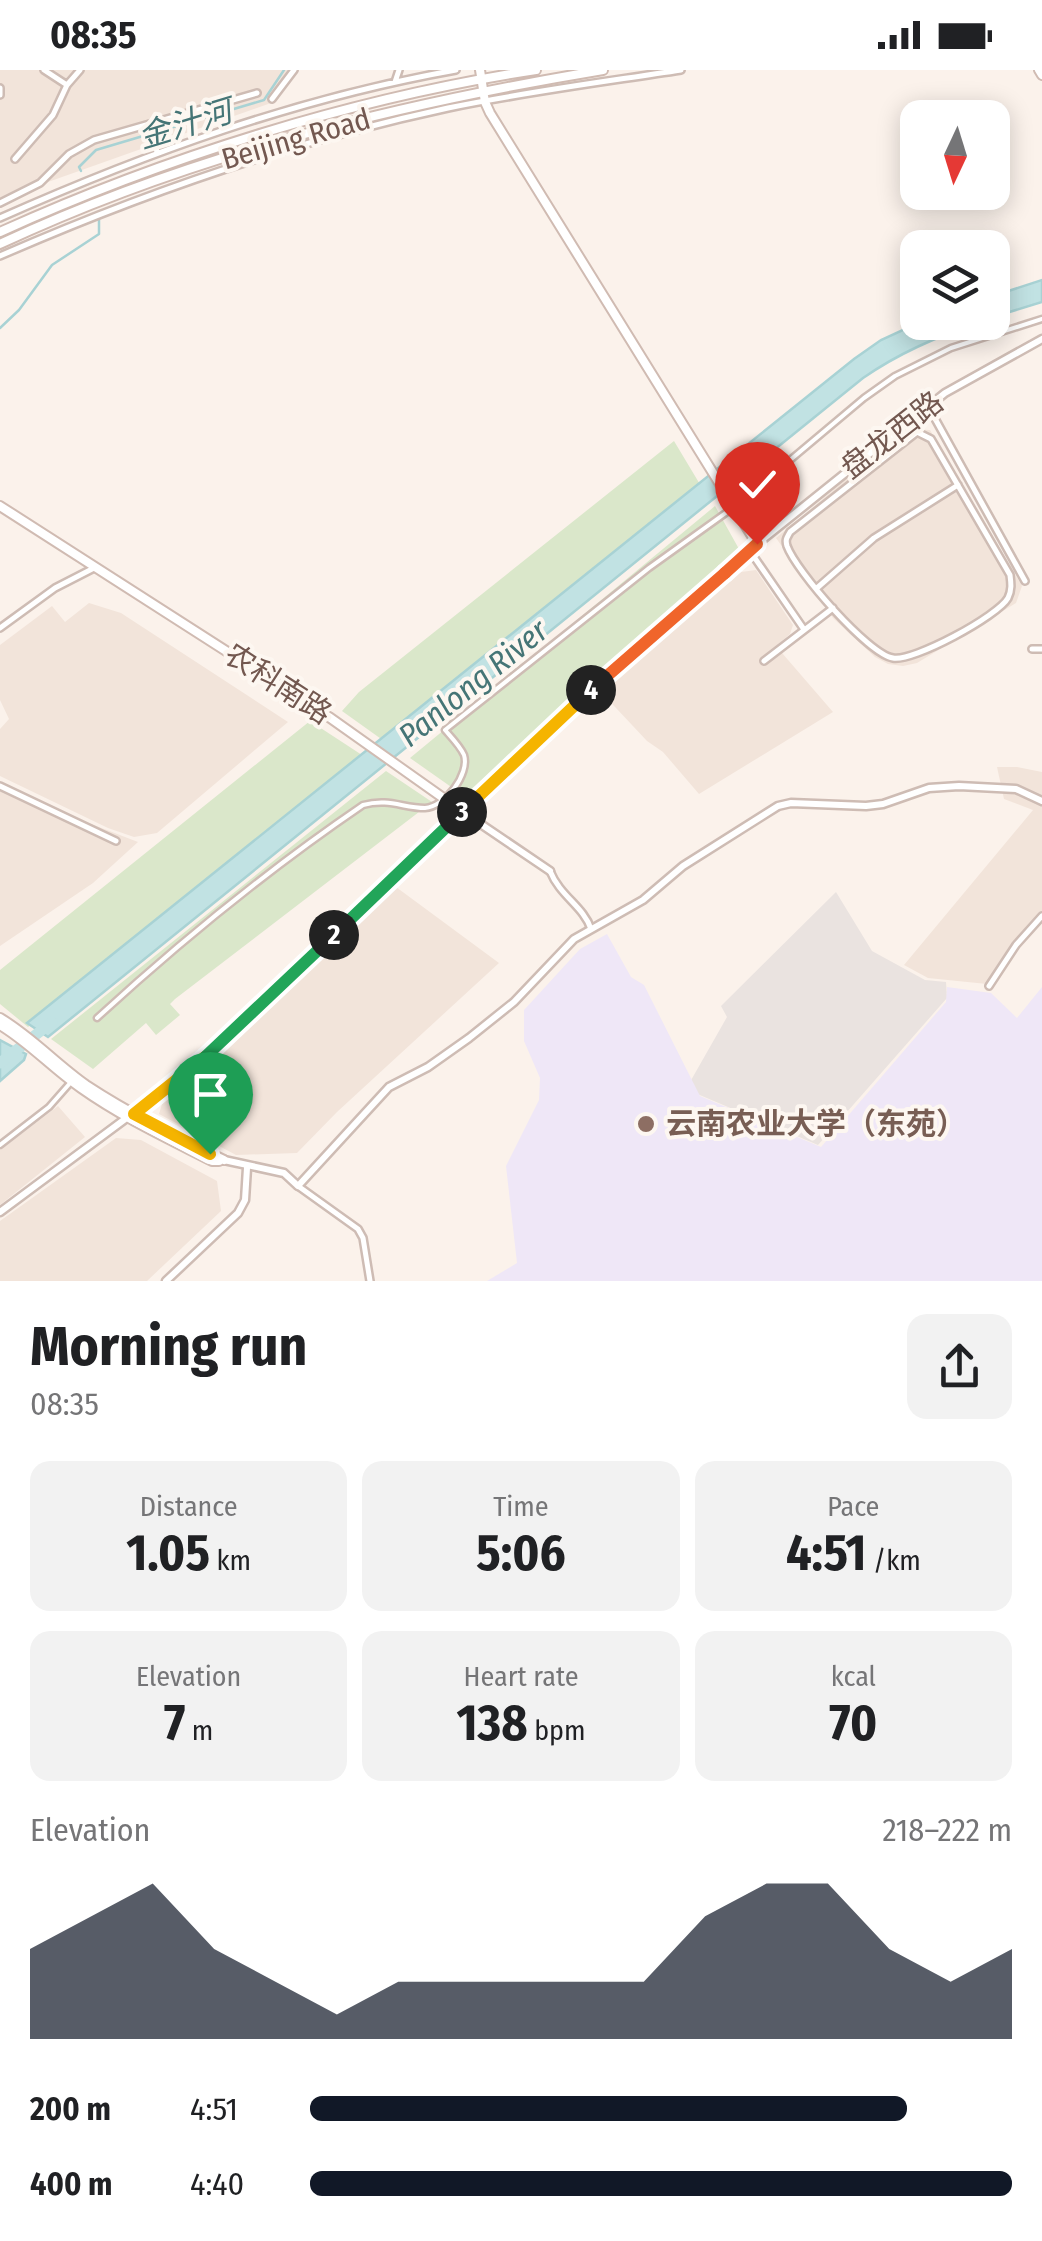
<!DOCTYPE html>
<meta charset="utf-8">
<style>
:root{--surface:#fff;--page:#f2f2f2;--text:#202124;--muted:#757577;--accent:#111827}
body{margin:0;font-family:"Fira Sans Condensed","Noto Sans SC",sans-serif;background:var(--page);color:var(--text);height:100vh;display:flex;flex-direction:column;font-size:38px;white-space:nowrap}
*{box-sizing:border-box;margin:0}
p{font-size:32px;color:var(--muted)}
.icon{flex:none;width:55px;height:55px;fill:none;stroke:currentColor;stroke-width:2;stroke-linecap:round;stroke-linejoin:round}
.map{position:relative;height:1211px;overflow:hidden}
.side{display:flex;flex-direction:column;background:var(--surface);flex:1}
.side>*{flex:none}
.needle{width:65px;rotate:184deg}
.tools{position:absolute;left:900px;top:30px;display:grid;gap:20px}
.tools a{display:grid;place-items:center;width:110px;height:110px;border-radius:20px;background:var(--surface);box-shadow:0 5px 25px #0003;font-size:50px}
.pin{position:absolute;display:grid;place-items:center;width:85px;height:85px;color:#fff;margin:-102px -42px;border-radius:50% 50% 50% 0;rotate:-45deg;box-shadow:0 0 10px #0007}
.pin .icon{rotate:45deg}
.km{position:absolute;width:50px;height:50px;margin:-25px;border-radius:50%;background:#222;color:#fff;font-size:28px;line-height:50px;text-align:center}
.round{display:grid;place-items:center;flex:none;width:105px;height:105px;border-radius:20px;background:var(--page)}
.headline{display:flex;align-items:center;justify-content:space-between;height:170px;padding:0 30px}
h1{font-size:55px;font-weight:700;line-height:75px}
.stats{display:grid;grid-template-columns:repeat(3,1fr);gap:15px;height:170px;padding:10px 30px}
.stats div{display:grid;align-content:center;border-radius:20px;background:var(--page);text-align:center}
.stats b{font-size:50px;font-weight:700}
.stats small{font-size:28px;font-weight:400}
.stats p{font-size:28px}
.chart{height:280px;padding:20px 30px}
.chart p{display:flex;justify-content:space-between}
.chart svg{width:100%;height:180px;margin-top:10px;fill:var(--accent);opacity:.7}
ul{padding:0 30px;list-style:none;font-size:32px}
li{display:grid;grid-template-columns:160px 120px 1fr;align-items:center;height:75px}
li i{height:25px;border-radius:12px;background:var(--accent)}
.status{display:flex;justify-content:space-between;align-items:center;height:70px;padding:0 50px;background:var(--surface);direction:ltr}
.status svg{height:28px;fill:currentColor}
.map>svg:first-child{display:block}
</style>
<div class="status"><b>08:35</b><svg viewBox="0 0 49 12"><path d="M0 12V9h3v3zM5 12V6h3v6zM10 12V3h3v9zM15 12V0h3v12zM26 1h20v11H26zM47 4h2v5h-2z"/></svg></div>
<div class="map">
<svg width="1042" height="1211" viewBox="0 0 1042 1211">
<rect width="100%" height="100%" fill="#fbf2eb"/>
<path fill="#f2e4da" d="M0 0H299L271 33 0 129Z
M906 359 930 360 1022 516 1016 533 917 593 903 596 888 594 875 587 833 548 776 468Z
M756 500 793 555 790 564 776 576 833 642 699 724 663 682 647 671 601 622 684 544 741 502Z
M89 533 121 543 288 652 157 763 134 767 108 758 0 706V659L9 649 0 630V575L52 536 65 552Z
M997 697H1017L1042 702V842L1016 871 987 914 928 908 904 895 1033 740 1004 729Z
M0 719 138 772 93 813 0 876Z
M396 817 499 893 337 1042 297 1083 236 1085 159 1044 162 1034 224 981Z
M58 1036 85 1067 0 1135V1080Z
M116 1068 141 1070 217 1111 221 1141 147 1211H0V1151Z"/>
<path fill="#eae3e0" d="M836 822 872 881 925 910 946 912 947 928 818 1075 695 1023 690 1012 727 947 721 936Z"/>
<path fill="#efe7f7" d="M607 864 631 907 644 915 700 1026 821 1077 946 932 947 917 991 923 1017 948 1042 917V1211H487L517 1193 506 1096 539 1030 540 1008 524 971V940L580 879Z"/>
<path fill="#dae7ca" d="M674 371 701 416 384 671 342 641 359 622Z
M715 436 739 479 464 726 410 688Z
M310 651 365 687 28 957 0 934V900Z
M386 701 432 732 175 929 170 934 180 945 156 965 146 953 93 999 51 969Z"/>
<path fill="#c1e2e3" stroke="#a8d2d4" stroke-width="2.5" d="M1042 210V232L993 247V226Z
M918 253H976C935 268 899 283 863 308L48 967 27 953 854 289 881 270Z
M0 970 26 984 24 990 0 1011Z"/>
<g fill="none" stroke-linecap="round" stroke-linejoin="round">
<path stroke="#a8d2d4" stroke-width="2.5" d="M81 101 79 97 96 80 264 30 284 0
M0 258 19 240 52 195 99 164V150"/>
<path stroke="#c1e2e3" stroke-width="11" d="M0 993 52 952"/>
<defs>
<path id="pedestrian" d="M97 948C181 871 269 799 363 735 389 728 403 738 425 738 445 737 470 704 464 685 460 676 451 667 445 660L649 498 734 437 864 328 895 306 951 278 1042 249
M0 1075 49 1037 71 1012"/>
<path id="minor" d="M44 0 67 15
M395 12 399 0
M0 18V25
M272 29 294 0
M149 54 157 82
M15 89 53 45 67 15 80 0
M0 133 40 113 69 84 94 70 257 23
M0 148C146 83 298 28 456 0
M0 186C144 123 294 71 448 38 525 22 603 12 681 0
M928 336 1025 511
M917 362 931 369 1010 505C1011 513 1012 520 1008 528 998 546 913 592 893 588 868 584 796 501 787 476 785 469 787 468 790 462Z
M750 481 803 558
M817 518 874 468 958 415
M0 558 55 518 94 498
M1032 579H1042
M764 591 833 538
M0 716 116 771
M550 801C560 826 584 837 591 859
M989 916 1016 875 1042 846
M298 1116 358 1159 363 1168 370 1211"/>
<path id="tertiary" d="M463 742 550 801
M224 1090 284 1103 298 1116 389 1017 428 997 469 968 514 932 574 869 643 830 683 796 778 736 791 733 866 736 883 734 929 718 959 716 1016 719 1042 731
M0 1142 187 1003 613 600 757 474 945 323 1042 269
M166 1211 238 1143 245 1130 247 1098"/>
<path id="secondary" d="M480 0 485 32 490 43 757 474
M1039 0 1042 5
M0 162C165 87 357 27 536 0
M0 174C190 85 397 34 603 0
M0 436 329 647 463 742
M0 948C32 967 56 994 86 1015 130 1044 177 1067 224 1090
M0 955C30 973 52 998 81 1018 122 1047 167 1068 212 1091H219"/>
</defs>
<use href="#pedestrian" stroke="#cebcb4" stroke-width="9"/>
<use href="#minor" stroke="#cebcb4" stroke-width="10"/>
<use href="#tertiary" stroke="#cebcb4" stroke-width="11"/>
<use href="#secondary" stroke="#d0bbb2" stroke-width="12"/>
<use href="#pedestrian" stroke="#fff" stroke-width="4"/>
<use href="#minor" stroke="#fff" stroke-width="5"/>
<use href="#tertiary" stroke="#fff" stroke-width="6"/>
<use href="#secondary" stroke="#fff" stroke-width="8"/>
</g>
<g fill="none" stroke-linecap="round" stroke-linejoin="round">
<defs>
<path id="split-1" d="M205 987 134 1044 210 1084"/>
<path id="split-2" d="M205 987 334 865"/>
<path id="split-3" d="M334 865 462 742"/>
<path id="split-4" d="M462 742 591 620"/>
<path id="split-5" d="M591 620 725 503"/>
<path id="split-6" d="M725 503 757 474"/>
</defs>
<use href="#split-1" stroke="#fff" stroke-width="20"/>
<use href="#split-2" stroke="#fff" stroke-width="20"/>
<use href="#split-3" stroke="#fff" stroke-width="20"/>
<use href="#split-4" stroke="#fff" stroke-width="20"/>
<use href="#split-5" stroke="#fff" stroke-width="20"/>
<use href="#split-6" stroke="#fff" stroke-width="20"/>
<use href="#split-1" stroke="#f5b400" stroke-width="12"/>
<use href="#split-2" stroke="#22a559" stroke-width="12"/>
<use href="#split-3" stroke="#22a559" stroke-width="12"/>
<use href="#split-4" stroke="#f5b400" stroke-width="12"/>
<use href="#split-5" stroke="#f0652b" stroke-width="12"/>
<use href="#split-6" stroke="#f0652b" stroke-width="12"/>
</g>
<circle fill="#8d6e63" stroke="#fdf7f1" stroke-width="4" cx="646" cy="1054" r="10"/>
<g text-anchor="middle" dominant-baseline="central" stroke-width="8" stroke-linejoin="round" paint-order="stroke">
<g font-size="30" fill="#735850" stroke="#fdf7f1">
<text transform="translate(296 69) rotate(-16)">Beijing Road</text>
<text transform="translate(892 365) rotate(-38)">盘龙西路</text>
<text transform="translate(278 614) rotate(33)">农科南路</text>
</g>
<g font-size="30" font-weight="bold" fill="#785e54" stroke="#fdf7f1" text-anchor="start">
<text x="666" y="1054">云南农业大学（东苑）</text>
</g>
<g font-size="32" font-style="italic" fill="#457576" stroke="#fdf7f1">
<text transform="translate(185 54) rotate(-17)">金汁河</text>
<text transform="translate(473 613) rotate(-39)">Panlong River</text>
</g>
</g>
</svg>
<div class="tools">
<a><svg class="needle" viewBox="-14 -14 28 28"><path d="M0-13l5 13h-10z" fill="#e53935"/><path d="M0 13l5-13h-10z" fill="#757577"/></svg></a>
<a><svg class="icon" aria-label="layers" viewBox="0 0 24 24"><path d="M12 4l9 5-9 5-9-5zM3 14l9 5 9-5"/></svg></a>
</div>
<div class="pin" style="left:210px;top:1084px;background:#1e9e55"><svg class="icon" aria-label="arrive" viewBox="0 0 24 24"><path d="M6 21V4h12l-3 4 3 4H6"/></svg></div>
<div class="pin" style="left:757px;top:474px;background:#d93025"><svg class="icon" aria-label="check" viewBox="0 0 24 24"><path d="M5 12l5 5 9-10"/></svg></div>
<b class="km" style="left:334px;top:865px">2</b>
<b class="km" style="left:462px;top:742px">3</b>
<b class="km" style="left:591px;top:620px">4</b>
</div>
<section class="side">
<div class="headline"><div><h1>Morning run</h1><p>08:35</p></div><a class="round"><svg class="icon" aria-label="share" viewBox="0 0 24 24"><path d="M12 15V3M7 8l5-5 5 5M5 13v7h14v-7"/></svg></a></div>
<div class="stats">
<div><p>Distance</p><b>1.05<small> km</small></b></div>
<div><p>Time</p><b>5:06</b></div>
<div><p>Pace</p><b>4:51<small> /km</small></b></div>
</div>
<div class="stats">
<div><p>Elevation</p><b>7<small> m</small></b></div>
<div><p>Heart rate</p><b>138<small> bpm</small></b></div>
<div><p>kcal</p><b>70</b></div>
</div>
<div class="chart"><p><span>Elevation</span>218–222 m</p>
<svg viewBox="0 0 160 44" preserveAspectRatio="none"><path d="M0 44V22L10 14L20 6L30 22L40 30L50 38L60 30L70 30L80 30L90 30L100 30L110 14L120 6L130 6L140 22L150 30L160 22V44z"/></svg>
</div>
<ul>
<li><b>200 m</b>4:51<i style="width:85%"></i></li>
<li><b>400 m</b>4:40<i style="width:100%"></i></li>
</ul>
</section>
